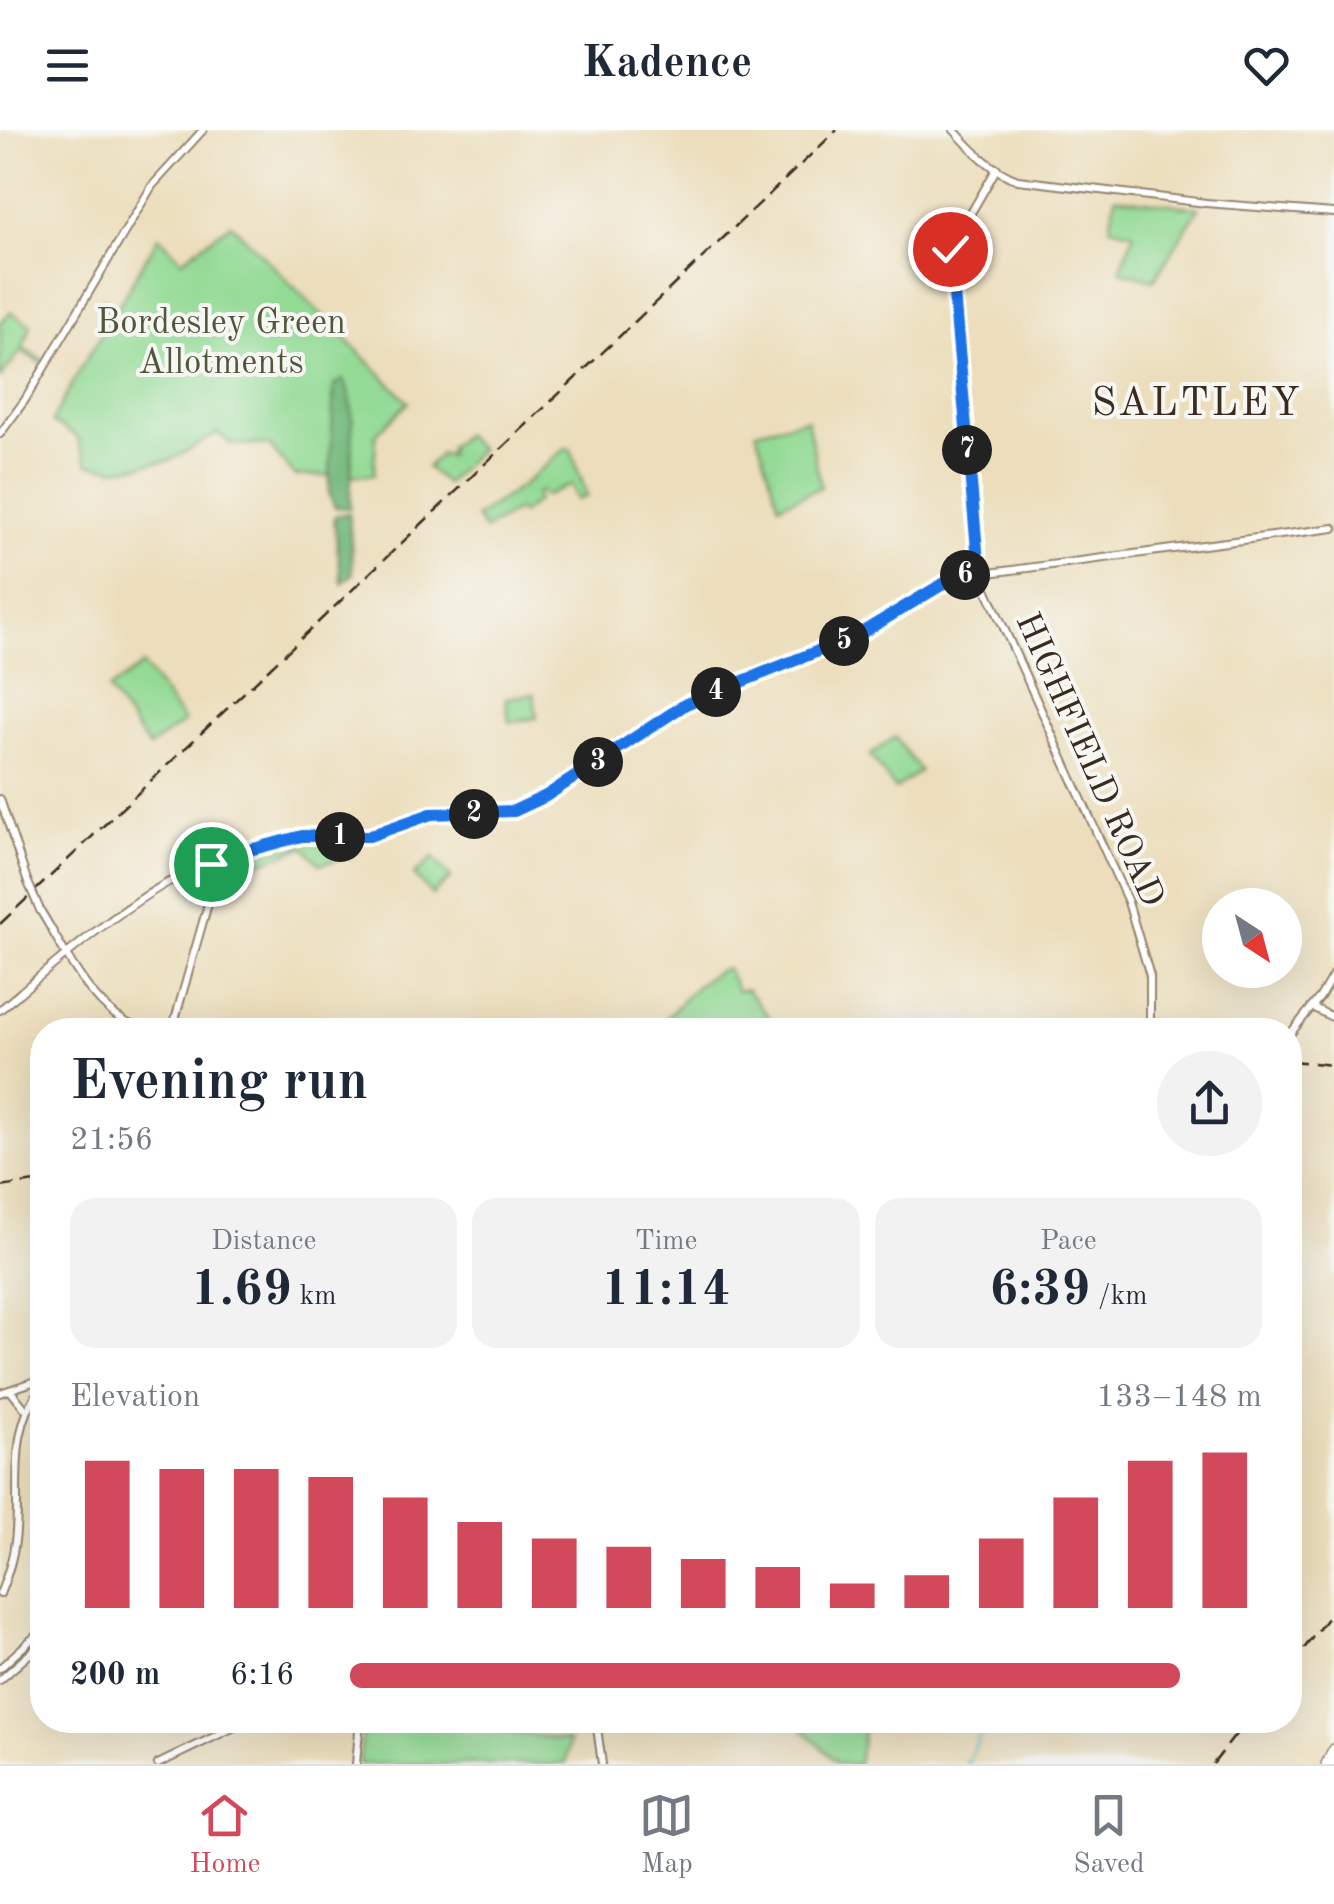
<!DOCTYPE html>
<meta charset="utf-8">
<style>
:root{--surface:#fff;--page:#f2f2f3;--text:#1f2937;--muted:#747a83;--line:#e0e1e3;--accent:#d1495b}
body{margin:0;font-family:"Old Standard TT",serif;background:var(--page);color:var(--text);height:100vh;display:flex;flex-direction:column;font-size:38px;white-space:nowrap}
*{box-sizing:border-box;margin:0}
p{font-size:32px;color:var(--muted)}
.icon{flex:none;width:55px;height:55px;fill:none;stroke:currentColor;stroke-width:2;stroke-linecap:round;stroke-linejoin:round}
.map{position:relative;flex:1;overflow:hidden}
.sheet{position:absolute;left:30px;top:888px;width:1272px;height:715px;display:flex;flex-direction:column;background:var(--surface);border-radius:40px;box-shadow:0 10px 40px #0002}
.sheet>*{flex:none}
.needle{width:65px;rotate:144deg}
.buttons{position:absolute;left:1202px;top:758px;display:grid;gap:20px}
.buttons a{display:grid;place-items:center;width:100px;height:100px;border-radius:50%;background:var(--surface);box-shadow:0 10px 40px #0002;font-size:50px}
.pin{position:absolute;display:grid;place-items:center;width:85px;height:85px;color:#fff;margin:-42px;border:5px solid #fff;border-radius:50%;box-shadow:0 2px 10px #0007}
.km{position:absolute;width:50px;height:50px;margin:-25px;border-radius:50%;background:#222;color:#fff;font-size:28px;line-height:50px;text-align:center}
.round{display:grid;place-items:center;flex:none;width:105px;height:105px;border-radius:52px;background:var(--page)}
.summary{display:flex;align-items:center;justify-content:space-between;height:170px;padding:0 40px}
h1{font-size:55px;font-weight:700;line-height:75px}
.figures{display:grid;grid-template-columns:repeat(3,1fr);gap:15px;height:170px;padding:10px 40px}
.figures div{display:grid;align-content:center;border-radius:25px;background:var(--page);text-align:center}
.figures b{font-size:50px;font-weight:700}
.figures small{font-size:28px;font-weight:400}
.figures p{font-size:28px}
.chart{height:280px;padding:20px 40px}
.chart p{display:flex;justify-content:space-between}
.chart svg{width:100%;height:180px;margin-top:10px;stroke:var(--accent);stroke-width:6}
ul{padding:0 40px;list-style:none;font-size:32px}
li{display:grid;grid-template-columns:160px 120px 1fr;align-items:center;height:75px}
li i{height:25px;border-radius:12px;background:var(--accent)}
header{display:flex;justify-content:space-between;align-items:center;height:130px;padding:0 40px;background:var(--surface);font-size:45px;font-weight:700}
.dock{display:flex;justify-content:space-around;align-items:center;height:140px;border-top:2px solid var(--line);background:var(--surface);font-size:28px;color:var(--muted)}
.dock a{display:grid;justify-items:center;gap:5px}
.dock .selected{color:var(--accent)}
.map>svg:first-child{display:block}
</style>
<header><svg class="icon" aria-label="menu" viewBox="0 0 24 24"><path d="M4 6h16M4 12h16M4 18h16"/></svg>Kadence<svg class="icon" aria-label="heart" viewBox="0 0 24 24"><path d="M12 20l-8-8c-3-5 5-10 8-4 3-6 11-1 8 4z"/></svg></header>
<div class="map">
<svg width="1334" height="1634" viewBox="0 0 1334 1634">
<rect width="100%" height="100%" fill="#f6f6f2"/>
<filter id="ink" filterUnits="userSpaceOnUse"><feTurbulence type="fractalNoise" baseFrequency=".01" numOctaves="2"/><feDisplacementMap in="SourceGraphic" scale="20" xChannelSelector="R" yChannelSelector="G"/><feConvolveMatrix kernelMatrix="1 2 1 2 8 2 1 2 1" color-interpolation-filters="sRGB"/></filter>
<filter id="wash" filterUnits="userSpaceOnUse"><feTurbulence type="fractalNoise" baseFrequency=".0048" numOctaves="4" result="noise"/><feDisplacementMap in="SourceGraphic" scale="40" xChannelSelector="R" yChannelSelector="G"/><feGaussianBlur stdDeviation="2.25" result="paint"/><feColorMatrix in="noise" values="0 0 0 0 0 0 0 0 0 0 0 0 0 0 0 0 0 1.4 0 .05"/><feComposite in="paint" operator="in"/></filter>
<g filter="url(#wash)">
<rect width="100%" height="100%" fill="#ecdebc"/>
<path fill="#93da94" stroke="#678259" stroke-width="2.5" d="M1115 67 1199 78 1154 150 1120 141 1134 103 1110 97Z
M231 94 409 272 376 304 374 345 295 346 269 315 231 314 218 303 171 330 117 339 88 334 76 306 52 292 80 239 111 189 98 179 104 169 116 180 159 106 182 130Z
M11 182 31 195 23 218 43 230 41 233 21 221 0 248V193Z
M807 289 821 357 779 375 756 301Z
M464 304 479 319 446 354 427 337 441 324 449 325V317Z
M566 318 571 320 587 366 577 370 571 355 545 366 541 361 536 364 538 370 521 384 517 380 484 400 476 387 522 356Z
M143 535 184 592 149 617 108 560Z
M534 564 537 588 509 592 506 568Z
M895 607 920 641 895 659 870 625Z
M313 712 356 713 357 720 351 726 320 734 304 717 255 734 246 746 232 738 260 722Z
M433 728 451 748 432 765 414 745Z
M727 838 737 861 746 859 780 900H656C675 880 700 845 727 838Z
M364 1590H482L483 1597 569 1611 566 1634H359Z
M794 1590H865L858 1634H838Z"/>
<path fill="#76ba7e" stroke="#58724e" stroke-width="2.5" d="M343 250C359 271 350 349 350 378L335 377 329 364 334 255Z
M349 383 353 444 342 453 334 391 335 386Z"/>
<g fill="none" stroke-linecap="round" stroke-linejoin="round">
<path stroke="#44b2c1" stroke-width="2.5" d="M967 1634 987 1590"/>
</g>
</g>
<g filter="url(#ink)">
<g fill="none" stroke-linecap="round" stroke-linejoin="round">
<defs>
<path id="tertiary" d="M0 669 27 750
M40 780C66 822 92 883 143 900
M1312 877 1334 888
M0 880C35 850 182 720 225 737
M172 900 212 760 225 737 246 721 302 706 369 707 431 684 514 681 546 666 686 575 858 505 958 447 1334 398
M10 1260 27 1281
M0 1263 42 1249
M0 1464C7 1447 13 1429 15 1411 22 1358 6 1302 42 1257
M596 1590 602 1634
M158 1634 249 1590
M356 1634 360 1590"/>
<path id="secondary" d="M954 0C971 19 993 42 1018 50L1206 73 1334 83
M997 38 950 119 979 443 1128 772 1150 846V900
M0 304 25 270 152 56 203 0
M1290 904 1320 867 1334 843
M0 1538 42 1500
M0 1550 42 1513"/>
<path id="primary" d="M1326 1634 1334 1619
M1334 1634V1633"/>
</defs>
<use href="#tertiary" stroke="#94846d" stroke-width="10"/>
<use href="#secondary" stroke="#94846d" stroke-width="10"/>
<use href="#primary" stroke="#94846d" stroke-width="12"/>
<use href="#tertiary" stroke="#fff" stroke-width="6"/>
<use href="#secondary" stroke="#fff" stroke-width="6"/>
<use href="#primary" stroke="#fff" stroke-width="9"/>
<path stroke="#3b2a1e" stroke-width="2.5" stroke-dasharray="15 8" stroke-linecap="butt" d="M0 794 837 0
M1290 931 1334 935
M0 1057 42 1051
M1290 1537 1334 1479
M1213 1634 1247 1590"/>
<defs>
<path id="tertiary-bridge" d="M27 750 40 780"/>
</defs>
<use href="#tertiary-bridge" stroke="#94846d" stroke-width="10" stroke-linecap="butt"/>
<use href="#tertiary-bridge" stroke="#fff" stroke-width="6"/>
</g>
</g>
<g fill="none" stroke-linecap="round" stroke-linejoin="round" filter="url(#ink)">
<defs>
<path id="route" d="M211 734 225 737 246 721 302 706H369L431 684 514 681 546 666 686 574 858 505 943 454 979 442 950 119"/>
</defs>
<use href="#route" stroke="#fff" stroke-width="20"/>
<use href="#route" stroke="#1a73e8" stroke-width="12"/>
</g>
<g text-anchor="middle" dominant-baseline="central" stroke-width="8" stroke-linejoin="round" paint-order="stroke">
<g font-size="35" fill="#51563c" stroke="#f6f6f2">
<text x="221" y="193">Bordesley Green<tspan x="221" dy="40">Allotments</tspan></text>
</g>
<g font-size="35" fill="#3b2a1e" stroke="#f6f6f2">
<text transform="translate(1089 630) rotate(66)">HIGHFIELD ROAD</text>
</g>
<g font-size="40" letter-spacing="2.5" fill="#3b2a1e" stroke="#f6f6f2">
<text x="1197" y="275">SALTLEY</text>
</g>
</g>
</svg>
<div class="buttons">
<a><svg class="needle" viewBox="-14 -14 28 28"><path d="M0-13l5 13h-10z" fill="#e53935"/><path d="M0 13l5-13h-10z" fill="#747a83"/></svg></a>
</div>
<div class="pin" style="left:211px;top:734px;background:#1e9e55"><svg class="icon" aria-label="arrive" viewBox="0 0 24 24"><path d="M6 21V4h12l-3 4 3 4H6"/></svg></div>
<div class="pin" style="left:950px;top:119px;background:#d93025"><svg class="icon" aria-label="check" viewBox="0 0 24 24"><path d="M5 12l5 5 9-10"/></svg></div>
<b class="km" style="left:340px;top:707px">1</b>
<b class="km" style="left:474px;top:684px">2</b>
<b class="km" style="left:598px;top:632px">3</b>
<b class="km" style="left:716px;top:562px">4</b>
<b class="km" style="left:844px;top:511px">5</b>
<b class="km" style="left:965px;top:445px">6</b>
<b class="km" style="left:967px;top:320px">7</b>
<section class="sheet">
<div class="summary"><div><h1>Evening run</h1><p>21:56</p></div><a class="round"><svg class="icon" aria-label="share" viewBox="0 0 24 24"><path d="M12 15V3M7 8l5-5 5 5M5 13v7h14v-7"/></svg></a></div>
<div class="figures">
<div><p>Distance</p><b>1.69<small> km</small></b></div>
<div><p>Time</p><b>11:14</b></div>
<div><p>Pace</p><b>6:39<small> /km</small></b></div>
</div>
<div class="chart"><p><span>Elevation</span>133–148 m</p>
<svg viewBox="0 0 160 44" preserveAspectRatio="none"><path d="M5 44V8M15 44V10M25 44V10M35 44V12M45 44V17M55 44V23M65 44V27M75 44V29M85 44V32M95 44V34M105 44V38M115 44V36M125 44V27M135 44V17M145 44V8M155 44V6"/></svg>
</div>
<ul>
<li><b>200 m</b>6:16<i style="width:91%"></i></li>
</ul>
</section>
</div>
<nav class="dock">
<a class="selected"><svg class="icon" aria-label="home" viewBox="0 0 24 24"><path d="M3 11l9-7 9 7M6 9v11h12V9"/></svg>Home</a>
<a><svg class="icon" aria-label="map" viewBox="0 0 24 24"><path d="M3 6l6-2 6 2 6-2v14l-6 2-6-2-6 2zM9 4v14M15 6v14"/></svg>Map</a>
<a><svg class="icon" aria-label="saved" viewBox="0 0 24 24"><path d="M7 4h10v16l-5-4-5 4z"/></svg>Saved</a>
</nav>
